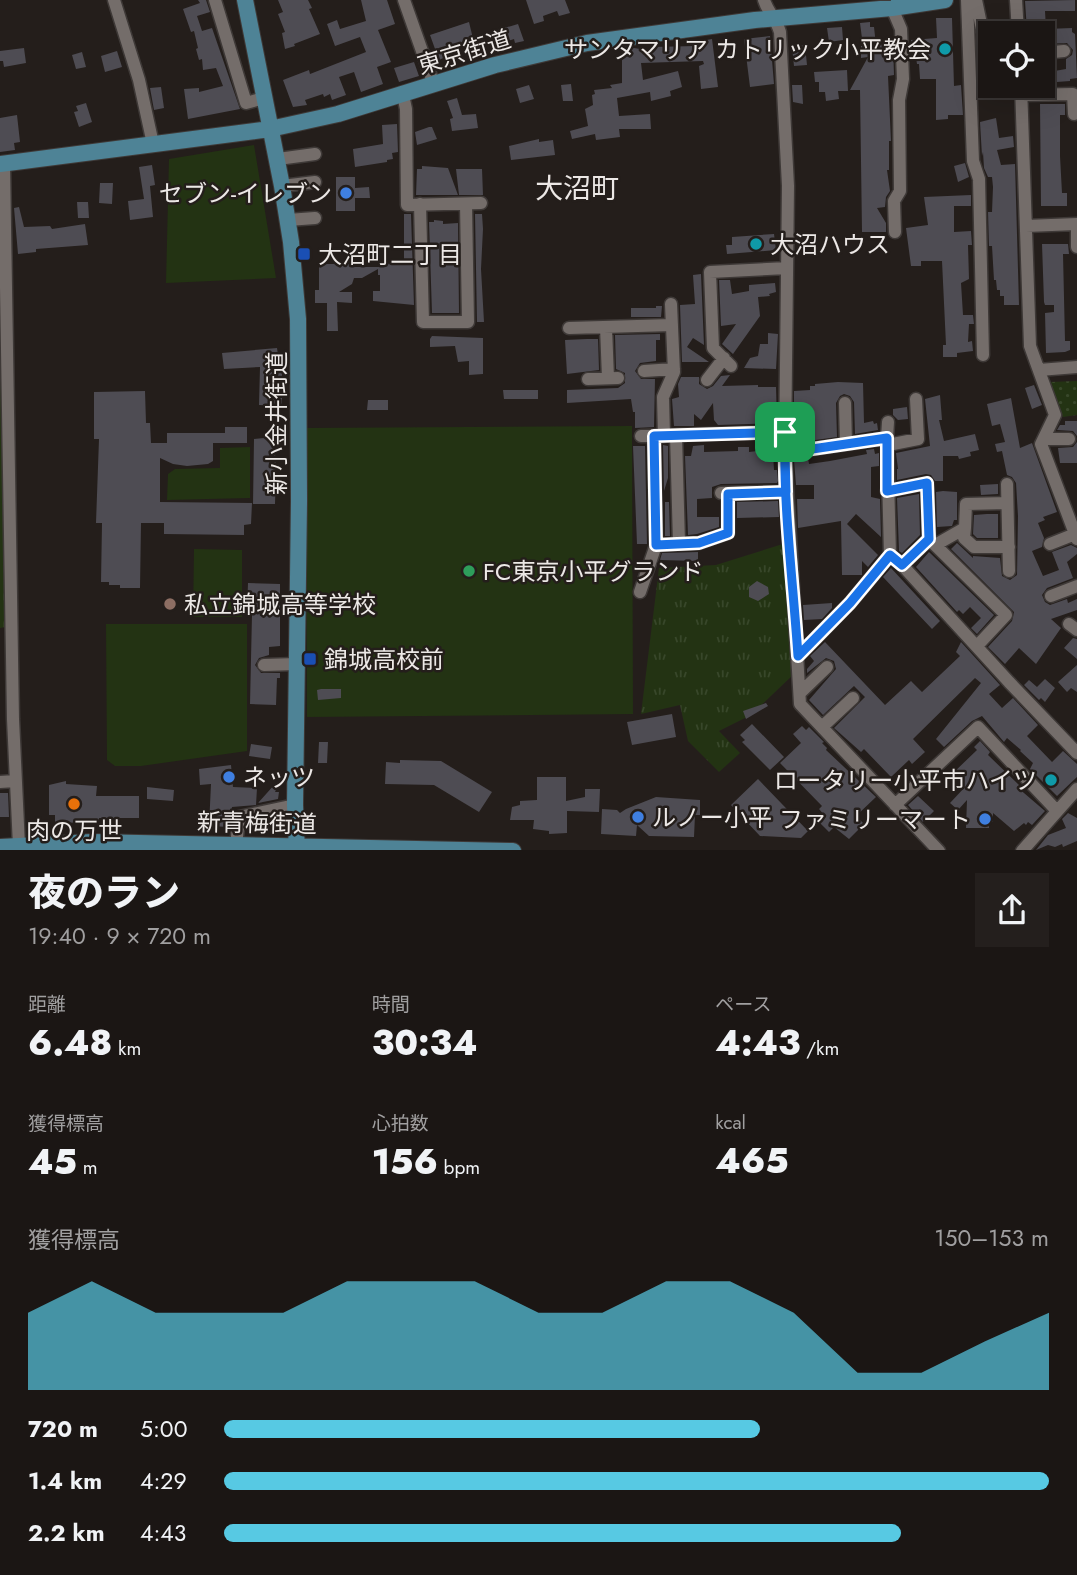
<!DOCTYPE html>
<html lang="ja">
<meta charset="utf-8">
<style>
:root{--surface:#1b1614;--page:#241f1d;--text:#f1f3f6;--muted:#a09fa0;--line:#393534;--accent:#57c9e3}
body{margin:0;font-family:Jost,"Noto Sans JP",sans-serif;background:var(--page);color:var(--text);height:100vh;display:flex;flex-direction:column;font-size:26px;white-space:nowrap}
*{box-sizing:border-box;margin:0}
p{font-size:23px;color:var(--muted)}
.icon{flex:none;width:38px;height:38px;fill:none;stroke:currentColor;stroke-width:2;stroke-linecap:round;stroke-linejoin:round}
.map{position:relative;height:850px;overflow:hidden}
.details{display:flex;flex-direction:column;background:var(--surface);flex:1}
.details>*{flex:none}
.fabs{position:absolute;left:978px;top:21px;display:grid;gap:14px}
.fabs a{display:grid;place-items:center;width:77px;height:77px;border-radius:0px;background:var(--surface);box-shadow:0 7px 28px #0002,0 0 0 2px var(--line);font-size:35px}
.pin{position:absolute;display:grid;place-items:center;width:60px;height:60px;color:#fff;margin:-30px;border-radius:14px;box-shadow:0 4px 10px #0006}
.round{display:grid;place-items:center;flex:none;width:74px;height:74px;border-radius:0px;background:var(--page)}
.overview{display:flex;align-items:center;justify-content:space-between;height:119px;padding:0 28px}
h1{font-size:38px;font-weight:800;line-height:52px}
.metrics{display:grid;grid-template-columns:repeat(3,1fr);gap:10px;height:119px;padding:7px 28px}
.metrics div{display:grid;align-content:center}
.metrics b{font-size:35px;font-weight:800}
.metrics small{font-size:19px;font-weight:400}
.metrics p{font-size:19px}
.chart{height:196px;padding:14px 28px}
.chart p{display:flex;justify-content:space-between}
.chart svg{width:100%;height:126px;margin-top:7px;fill:var(--accent);opacity:.7}
ul{padding:0 28px;list-style:none;font-size:23px}
li{display:grid;grid-template-columns:112px 84px 1fr;align-items:center;height:52px}
li i{height:18px;border-radius:9px;background:var(--accent)}
.map>svg:first-child{display:block}
</style>
<div class="map">
<svg width="1077" height="851" viewBox="0 0 1077 851">
<defs>
<pattern id="grass-tufts" width="24" height="20" patternUnits="userSpaceOnUse" patternTransform="scale(1.75)"><rect width="24" height="20" fill="#233313"/><path d="M3 7l-1-3M5 7V3M7 7l1-3M15 17l-1-3M17 17v-4M19 17l1-3" fill="none" stroke="#38472a"/></pattern>
<pattern id="cemetery-stones" width="16" height="16" patternUnits="userSpaceOnUse" patternTransform="scale(1.75)"><rect width="16" height="16" fill="#233313"/><path d="M2 7V4a2 2 0 0 1 4 0v3zM10 15v-3a2 2 0 0 1 4 0v3z" fill="#38472a"/></pattern>
<pattern id="park-dots" width="8" height="8" patternUnits="userSpaceOnUse" patternTransform="scale(1.75)"><rect width="8" height="8" fill="#233313"/><path d="M2 2h.1M6 6h.1" fill="none" stroke="#38472a" stroke-width="1.8" stroke-linecap="round"/></pattern>
</defs>
<rect width="100%" height="100%" fill="#241e1b"/>
<path fill="url(#grass-tufts)" d="M786 543 795 673 751 715 719 731 740 753 719 772 688 741 680 705 641 714 659 568 716 565Z"/>
<path fill="url(#cemetery-stones)" d="M0 334H4L11 626 0 628Z"/>
<path fill="url(#park-dots)" d="M1077 381V415L1063 417 1050 382Z"/>
<path fill="#233313" d="M254 145 276 278 166 283 169 159Z
M632 426 633 714 307 717 306 428Z
M250 447V498L167 500 168 474 175 469 220 468V448Z
M194 549 242 550V617H193Z
M106 624H247V751L141 766H115L107 760Z"/>
<path fill="#4e4c53" d="M198 0H206L210 12 197 16 202 31 212 28 240 109 188 119 184 89 199 88V92L223 86 216 68 203 70 202 59 199 60 196 49 198 48 194 31 191 32 183 9 200 3Z
M278 0H308L312 8 309 9 320 34 294 44 295 46 285 49 282 33 285 32 278 14 283 12Z
M361 0H387L395 24 378 30 391 62 377 67 383 84 361 92 354 72 339 77 346 95 332 100 330 94 324 97 323 94 305 100 307 105 293 107 283 80 309 70 310 74 366 52 360 37 335 46 327 24 337 20 340 29 366 21Z
M526 0H565L570 13 559 16 557 11 543 16 544 21 534 24Z
M1075 0V11H1045L1046 29 1072 28V32L1075 34 1077 78 1070 79V81L1043 83V73L1066 69V59L1072 55 1073 50 1067 43 1043 44V32L1027 31 1025 1Z
M936 18H952L954 86 961 85 963 115H948V119L936 120V79H920L919 64H917L915 51H912L911 40 937 38Z
M469 22 475 47 465 50 463 46 449 51 450 55 439 60 430 35Z
M870 22V27H874L876 45 893 44 894 75 888 76 891 141H889V170H887L890 191 886 197 885 207 877 208 886 223V232H862L860 90H850L868 57 861 58V46H863L860 23Z
M518 24 524 41 515 43 514 39 498 44 494 31Z
M842 27 843 40 829 42 827 28Z
M770 36 774 84 750 87 744 39Z
M712 39 718 87 701 89 699 66 704 64 703 61 641 63 643 80 678 71 682 87 670 91 671 96 651 101 650 92 617 98 619 116 650 114 651 129H619L620 137 596 140 595 134 572 139 570 131 588 126 585 109 593 105 592 95 595 94 594 90 612 88 610 85 622 83V51L634 48 652 51V47L696 46V42Z
M805 45 807 65 794 66 792 47Z
M24 48 26 63 4 67 3 61H0V51Z
M117 51 122 67 105 72 101 56Z
M82 52 86 67 76 69 72 55Z
M414 62 419 76 399 82 394 68Z
M847 70 848 91H838L839 99 826 101 825 92H819V82H815L814 72Z
M571 84 573 101H563L561 85Z
M529 85 534 99 520 103 516 89Z
M792 85H802L803 104 793 102Z
M161 87 164 108 154 110 150 88Z
M457 98 462 115 476 114 478 128 452 131 450 119 453 118 447 101Z
M86 103 92 122 79 127 74 112 78 111 76 106Z
M1040 104H1065V115H1060V156L1062 193H1067V206H1041Z
M17 115 20 142 14 143 15 150 0 152V118Z
M996 118 999 138 1013 136 1014 147 997 150 1001 165 1015 164 1019 305H1004V296H1000V290H997L996 280H994L992 246H989L988 212H992L993 187 992 177H988L984 168 983 152 982 156 980 122Z
M397 124 398 152 392 153 393 159 387 160V162L355 167 353 149 383 144 382 125Z
M429 127H432L437 139 417 145 415 132Z
M539 139V142L553 140 555 155 511 160 509 146Z
M965 163 969 177 958 182 954 166Z
M152 165 155 185 150 186 153 217 130 220 128 201 144 199 139 167Z
M422 166 448 168 458 195H416L417 169H422Z
M456 169H482L483 195H459Z
M336 177H355V188L369 187 370 198H355V211H336Z
M100 183H113L112 204 99 203Z
M971 195V206H954V232L971 231 972 245H968L969 279 961 283 963 315H973L974 324H969L968 342 972 341 973 351 957 353V357H943V345H946L942 261H921V266H911L906 228 928 225 924 197Z
M77 202H88L89 218H78Z
M19 207 24 227 50 226 52 229 85 224 88 245 36 249V252L18 254 14 208Z
M404 214H411L414 305 373 301V291H380V275H378V269L362 278H354L352 284 339 292H352V303L337 302 338 331H327V303H315V290H319V264H355V267H378L382 266V264L404 263Z
M475 214H482L483 229 481 269 484 322H477Z
M434 220 443 221V224L458 223 459 313H432L429 222H434Z
M774 234 776 250 727 254 726 245H732V237Z
M1042 244H1068L1069 254H1063L1065 341H1070V350L1065 352 1046 353 1045 313 1054 312V305H1045L1044 302Z
M701 274 704 345 693 338 687 347 709 362H682L680 305 695 304 693 275Z
M719 280H730L732 294 749 291V285L775 283 776 292 769 294 770 296 758 297 760 316 733 354 722 344 736 324 721 326Z
M656 306H662L661 317H631V308H656Z
M768 333 778 334 776 369 744 368 750 358 758 356 760 344H768Z
M660 334V340H656V361L640 363 635 371 641 379H655L654 427 635 428V412H633L631 399 567 403V390L618 388 625 383V373L616 369 615 335Z
M432 336 483 338V374L469 375V361L458 362 455 346 430 347V339Z
M587 339H598L599 370 567 374 565 340Z
M277 348 280 369H282V406L259 405 260 367 224 369 222 353Z
M730 375 722 386 758 385V387H776L777 423 718 425 714 420 713 403 701 420 694 414V426H674L672 399 679 397 678 384 681 377H699V384L707 389 713 386 721 376Z
M838 382 863 383 864 423 873 421 874 424 877 423 878 430 855 434 854 402 850 396 844 394 840 396 836 403 837 437 794 443V427L809 426 794 415V391L810 390V386H815V384Z
M1034 385 1042 405 1032 409 1025 388Z
M503 390H538V399H504Z
M145 391 146 423H150L151 443H167V433H225V427H247V443H213V461L208 464 187 466 173 464 160 458V502L252 503 251 524 244 525V535L164 534V523H141L140 588H120V585H109V582H101L102 523H96L99 439H94V392Z
M940 395 942 420H939L944 441 975 434 979 450 970 452 971 456 959 459 958 456H943V481H935L931 475 926 474 897 480V469H898L896 453 930 446 925 399Z
M1011 398 1020 448 1032 443 1057 512 1043 517 1045 520 1038 523 1044 538 1042 547 1032 551 1043 576 1059 570 1052 552 1071 545 1077 548V554L1067 562 1073 578 1047 588 1042 595 1045 602 1050 605 1067 599 1068 603 1077 599V610L1051 619 1061 628 1036 664 1019 648 1005 664 988 647 1012 621 1014 612 951 549 957 543 973 558V556L1000 558 1002 576 1010 580 1017 575 1018 516 1016 483 1012 477 1007 475 1002 451 997 452 995 444 1005 442 1000 424 992 426 987 404Z
M368 400H388V410H367Z
M907 407 908 419 898 420 893 415V409Z
M1065 421H1077V436L1073 431 1057 430 1060 425H1065Z
M274 437 276 467 275 504H253L254 439Z
M1077 442V463H1060L1058 448 1073 447Z
M663 445 668 446V478L664 491Z
M704 445V452L738 451V447H749V452L766 450 773 452 774 470H777L778 481 777 483 721 484 712 487V498L697 499V517H719V527L697 534 688 535 685 456H691L693 446Z
M633 446H645L647 544H637Z
M874 449 875 454 879 453V466L871 467V497L880 499 881 537 856 514 847 524 878 555 868 567 862 561V575H842L841 521 798 528 797 499H814V485H796L794 460 808 458 809 464 830 461 867 454 866 450Z
M998 484V494L981 495 980 485Z
M943 491 957 492V520H954L952 526 937 527 936 492Z
M919 494 920 535 902 553 899 551 897 498Z
M778 501 779 517 737 518V502Z
M665 502H669L670 536H665Z
M987 514H998V538H977L973 534 974 515Z
M698 552V561L660 560 662 553Z
M929 552 994 615 977 634 971 628 981 618 970 607 963 614 959 610 957 612 916 567Z
M891 568 940 621 932 629 883 577Z
M757 581 768 587 769 594 758 601 749 597V587Z
M248 583 280 584V646L269 647V655L259 658 255 665 261 673H280V678H277L276 705 250 704 252 614 247 611Z
M832 603V608L822 619 804 620 803 605Z
M1073 638 1077 639V659L1064 648Z
M825 642 885 705 911 681 922 692 960 656 956 652 961 642 1000 685 989 694 1002 708 1013 698 1038 725 1027 736 1052 762 1063 751 1077 764V777L1057 796 1030 769 1033 763 1020 751 1021 750 1007 738 1004 742 982 716 972 721 944 747 936 739 981 683 975 678 913 739 925 752 912 764 909 760 891 777 864 749 861 752 834 728 865 697 854 686 823 715 809 700 836 669 834 661 826 658 807 673V669L814 661 810 656Z
M1077 665V692L1071 688 1067 692 1058 682Z
M1045 679 1055 688 1045 702 1041 698 1039 700 1024 685 1029 680 1037 687Z
M321 689H341V698L318 700 317 690Z
M766 703 768 706 746 719 743 711Z
M672 714 676 737 632 745 627 722Z
M752 724 784 757 770 770 742 742 745 740 740 735Z
M802 726 806 730 809 727 824 742 822 743 827 748 826 750 876 797 856 816 864 824 849 839 834 827 829 832 819 822 825 816 819 809 822 806 780 763 801 743 793 734Z
M980 741 990 752 988 755 1019 785 1017 787 1045 811 1032 825 1028 822 1026 825 1024 823 1014 831 993 813V822L989 821V828H966L967 800 958 810 950 803 965 787 952 774 977 750 974 747Z
M319 742H328L327 763H318Z
M251 744 272 747 270 759 249 756Z
M400 760 441 761 492 792 479 812 434 785 385 784 386 762 400 763Z
M231 765 233 787 257 788 256 805 232 807 229 827 209 826 211 784 200 785 199 769Z
M537 777H566V801L585 797V789H600L599 812 567 811V833L549 834V831L533 829 534 820H510L512 807 520 805V801L537 800Z
M758 779 808 831 801 838 760 836 731 805Z
M66 781V784L97 786 96 796H139V818H99V822L55 823V815H49V785Z
M275 784 278 786 275 792H279L278 799 258 803Z
M147 787 174 790 173 801 147 799Z
M0 793H8L9 817H0Z
M918 796 934 811 923 822 908 805Z
M656 797 700 800V815H695L694 837 649 836 637 825 636 836 601 834 602 809 617 810 620 813 626 809Z
M1068 813 1077 818V841L1063 847 1062 844 1055 847 1048 845 1036 850 1048 835 1066 828 1062 819Z"/>
<g fill="none" stroke-linecap="round" stroke-linejoin="round">
<defs>
<path id="minor" d="M114 0 139 80 153 144
M215 0 246 103 264 98
M404 0 434 85
M764 0C768 13 776 18 780 32L788 186 785 453 800 704 939 851
M967 0 973 161 979 179 983 355
M976 0 982 29
M1016 0 1018 33
M892 8 901 29 903 79 899 100 900 191 894 201 895 232
M1043 53 1064 51
M1021 86 1030 346 1055 415 1041 444 1077 539
M403 95 406 109 407 205 481 203
M1022 95 1073 94 1074 114
M278 159 315 154
M4 164 13 719 19 846
M282 186 315 182
M420 204 423 322H468L466 204
M288 220 315 218
M1026 226 1077 224V247
M606 327 608 378
M569 328 672 325
M731 366 713 348 710 272 787 268
M1039 370 1077 367
M644 371 674 369
M588 379 618 378
M707 380 724 358
M845 403 846 444
M676 435 679 543
M641 436 785 432
M654 436 656 545 699 543 728 533V494
M664 436 663 397 674 372 671 304
M887 438 888 422
M1044 439H1069
M888 445 918 439 916 399
M785 453 887 438 890 555 902 565 1009 682 1077 753
M1007 484 1009 571
M887 491 927 483 929 539
M721 493 786 492
M965 528 964 538 974 547H1009
M937 544 965 528 966 504 1007 503
M1050 544 1075 534
M902 565 929 539 1006 615 977 646
M640 592 656 545
M1051 596 1077 586
M1069 624 1077 630
M798 656 850 603 890 555
M264 665 296 664
M800 693 827 667
M822 727 853 698
M0 782 15 781
M895 805 978 727 1057 811
M236 846 239 817 295 805
M1022 851 1077 789"/>
<path id="major" d="M245 0 282 186 291 242 298 319 299 501 295 805 297 851
M0 164 270 129 338 114 495 65 587 43 755 20 892 8 945 0
M0 847 92 842 513 851"/>
</defs>
<use href="#minor" stroke="#3e3937" stroke-width="15"/>
<use href="#major" stroke="#3e3937" stroke-width="18"/>
<use href="#minor" stroke="#746d6a" stroke-width="12"/>
<use href="#major" stroke="#4e8396" stroke-width="16"/>
</g>
<g fill="none" stroke-linecap="round" stroke-linejoin="round">
<defs>
<path id="route" d="M785 432 654 436 656 545 699 543 728 533V494L786 492 785 453 887 438V491L927 483 929 539 902 565 890 555 850 603 798 656C793 581 783 506 785 432"/>
</defs>
<use href="#route" stroke="#fff" stroke-width="14"/>
<use href="#route" stroke="#1a73e8" stroke-width="9"/>
</g>
<g fill="#0f9aa8" stroke="#241e1b" stroke-width="2.5">
<circle cx="945" cy="49" r="7"/>
<circle cx="756" cy="244" r="7"/>
<circle cx="1051" cy="780" r="7"/>
</g>
<g fill="#3f7fe0" stroke="#241e1b" stroke-width="2.5">
<circle cx="346" cy="193" r="7"/>
<circle cx="229" cy="777" r="7"/>
<circle cx="638" cy="817" r="7"/>
<circle cx="985" cy="819" r="7"/>
</g>
<g fill="#1a4fb4" stroke="#241e1b" stroke-width="2.5">
<rect x="297" y="247" width="14" height="14" rx="3.5"/>
<rect x="303" y="652" width="14" height="14" rx="3.5"/>
</g>
<circle fill="#2e9e5b" stroke="#241e1b" stroke-width="2.5" cx="469" cy="571" r="7"/>
<circle fill="#8d6e63" stroke="#241e1b" stroke-width="2.5" cx="170" cy="604" r="7"/>
<circle fill="#e8710a" stroke="#241e1b" stroke-width="2.5" cx="74" cy="804" r="7"/>
<g text-anchor="middle" dominant-baseline="central" stroke-width="5" stroke-linejoin="round" paint-order="stroke">
<g font-size="24" fill="#ece8e6" stroke="#241e1b" text-anchor="start">
<text x="931" y="49" text-anchor="end">サンタマリア カトリック小平教会</text>
<text x="332" y="193" text-anchor="end">セブン-イレブン</text>
<text x="770" y="244">大沼ハウス</text>
<text x="318" y="254">大沼町二丁目</text>
<text x="483" y="571">FC東京小平グランド</text>
<text x="184" y="604">私立錦城高等学校</text>
<text x="324" y="659">錦城高校前</text>
<text x="243" y="777">ネッツ</text>
<text x="1037" y="780" text-anchor="end">ロータリー小平市ハイツ</text>
<text x="652" y="817">ルノー小平</text>
<text x="971" y="819" text-anchor="end">ファミリーマート</text>
<text x="74" y="830" text-anchor="middle">肉の万世</text>
</g>
<g font-size="24" fill="#ece8e6" stroke="#241e1b">
<text transform="translate(464 52) rotate(-17)">東京街道</text>
<text transform="translate(276 423) rotate(-90)">新小金井街道</text>
<text transform="translate(257 823) rotate(1)">新青梅街道</text>
</g>
<g font-size="28" fill="#ece8e6" stroke="#241e1b">
<text x="577" y="188">大沼町</text>
</g>
</g>
</svg>
<div class="fabs">
<a><svg class="icon" aria-label="locate" viewBox="0 0 24 24"><circle cx="12" cy="12" r="6"/><path d="M12 2v4M12 18v4M2 12h4M18 12h4"/></svg></a>
</div>
<div class="pin" style="left:785px;top:432px;background:#1e9e55"><svg class="icon" aria-label="arrive" viewBox="0 0 24 24"><path d="M6 21V4h12l-3 4 3 4H6"/></svg></div>
</div>
<section class="details">
<div class="overview"><div><h1>夜のラン</h1><p>19:40 · 9 × 720 m</p></div><a class="round"><svg class="icon" aria-label="share" viewBox="0 0 24 24"><path d="M12 15V3M7 8l5-5 5 5M5 13v7h14v-7"/></svg></a></div>
<div class="metrics">
<div><p>距離</p><b>6.48<small> km</small></b></div>
<div><p>時間</p><b>30:34</b></div>
<div><p>ペース</p><b>4:43<small> /km</small></b></div>
</div>
<div class="metrics">
<div><p>獲得標高</p><b>45<small> m</small></b></div>
<div><p>心拍数</p><b>156<small> bpm</small></b></div>
<div><p>kcal</p><b>465</b></div>
</div>
<div class="chart"><p><span>獲得標高</span>150–153 m</p>
<svg viewBox="0 0 160 44" preserveAspectRatio="none"><path d="M0 44V17L10 6L20 17L30 17L40 17L50 6L60 6L70 6L80 17L90 17L100 6L110 6L120 17L130 38L140 38L150 27L160 17V44z"/></svg>
</div>
<ul>
<li><b>720 m</b>5:00<i style="width:65%"></i></li>
<li><b>1.4 km</b>4:29<i style="width:100%"></i></li>
<li><b>2.2 km</b>4:43<i style="width:82%"></i></li>
</ul>
</section>
